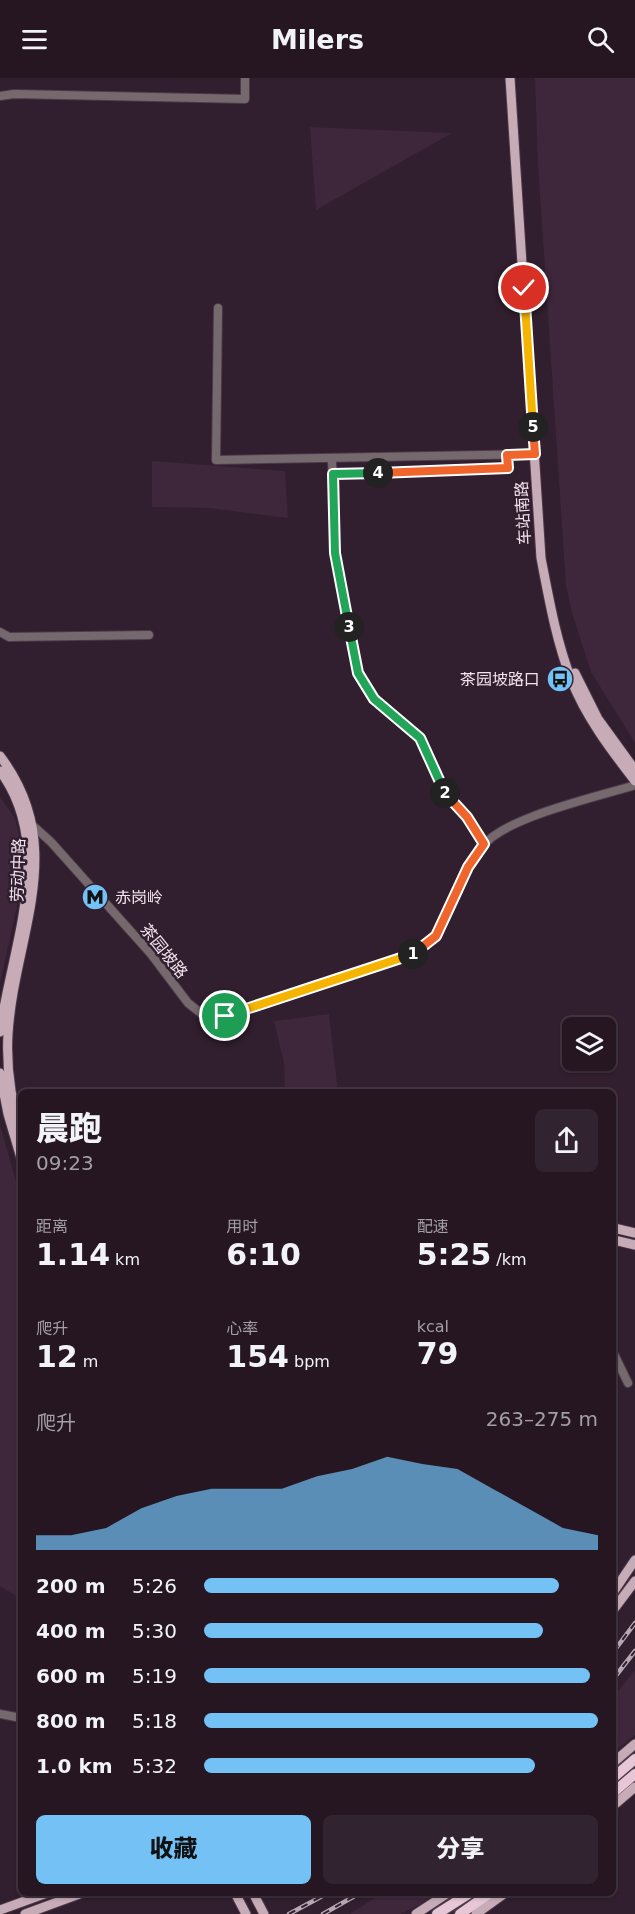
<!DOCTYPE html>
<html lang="zh">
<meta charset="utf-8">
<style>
:root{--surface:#251622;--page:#31232f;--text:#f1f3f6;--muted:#a39fa5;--line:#423540;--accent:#73c1f5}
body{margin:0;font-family:"DejaVu Sans","Noto Sans SC",sans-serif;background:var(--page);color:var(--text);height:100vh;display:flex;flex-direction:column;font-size:22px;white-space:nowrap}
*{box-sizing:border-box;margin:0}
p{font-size:20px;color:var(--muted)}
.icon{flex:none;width:33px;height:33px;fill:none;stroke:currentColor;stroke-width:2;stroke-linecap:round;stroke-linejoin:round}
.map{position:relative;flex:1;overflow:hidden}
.panel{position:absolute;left:18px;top:1011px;width:598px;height:807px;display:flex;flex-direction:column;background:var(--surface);border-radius:9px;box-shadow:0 2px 4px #0004,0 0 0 2px var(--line)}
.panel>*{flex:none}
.buttons{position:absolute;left:562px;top:939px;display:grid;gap:12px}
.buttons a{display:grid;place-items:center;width:54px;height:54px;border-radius:9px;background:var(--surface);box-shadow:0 2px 4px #0004,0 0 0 2px var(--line);font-size:30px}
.pin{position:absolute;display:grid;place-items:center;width:51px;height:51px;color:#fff;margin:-26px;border:3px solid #fff;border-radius:50%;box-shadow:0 2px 6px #0007}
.km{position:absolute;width:30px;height:30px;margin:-15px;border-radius:50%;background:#222;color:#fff;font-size:16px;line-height:30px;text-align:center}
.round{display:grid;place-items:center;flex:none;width:63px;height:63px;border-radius:9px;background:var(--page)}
.headline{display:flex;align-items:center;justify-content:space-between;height:102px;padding:0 18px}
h1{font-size:33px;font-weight:800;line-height:45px}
.figures{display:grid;grid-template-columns:repeat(3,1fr);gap:9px;height:102px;padding:6px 18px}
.figures div{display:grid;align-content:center}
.figures b{font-size:30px;font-weight:800}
.figures small{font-size:16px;font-weight:400}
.figures p{font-size:16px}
.chart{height:168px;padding:12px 18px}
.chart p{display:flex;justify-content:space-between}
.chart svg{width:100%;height:108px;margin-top:6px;fill:var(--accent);opacity:.7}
.action{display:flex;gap:12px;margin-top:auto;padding:12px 18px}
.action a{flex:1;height:69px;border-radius:9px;background:var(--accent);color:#111;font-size:24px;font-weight:800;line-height:69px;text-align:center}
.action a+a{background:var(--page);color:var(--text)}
ul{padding:0 18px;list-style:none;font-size:20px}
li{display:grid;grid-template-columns:96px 72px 1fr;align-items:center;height:45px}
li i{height:15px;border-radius:8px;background:var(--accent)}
header{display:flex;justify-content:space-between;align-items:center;height:78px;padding:0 18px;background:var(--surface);font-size:27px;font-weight:800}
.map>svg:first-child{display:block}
</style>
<header><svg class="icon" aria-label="menu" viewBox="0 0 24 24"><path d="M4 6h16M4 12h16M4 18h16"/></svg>Milers<svg class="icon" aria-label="search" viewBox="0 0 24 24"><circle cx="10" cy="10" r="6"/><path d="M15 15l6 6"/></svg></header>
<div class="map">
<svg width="635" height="1836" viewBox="0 0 635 1836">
<rect width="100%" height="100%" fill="#311e2e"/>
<path fill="#3e263b" d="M535 0H635V665L591 594 572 535 566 508 538 87Z
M310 49 452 55 316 132Z
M152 383 285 393 288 440 209 430 152 429Z
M0 719 15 740 22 769V804L0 906Z
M329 936 338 1014H285L284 985 274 943Z
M0 1047 21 1121V1521L0 1508Z
M635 1592V1657L614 1674V1618Z
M382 1815H435L421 1826 400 1836H350Z"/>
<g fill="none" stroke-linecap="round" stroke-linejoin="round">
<defs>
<path id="minor" d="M0 18 14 16 245 21V0
M218 230 216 382 535 376
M332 382 335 475 358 595 374 621 420 660 448 721 467 739 484 766
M333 396 508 390 507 377
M0 554 9 559 149 557
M30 745 51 764 151 876 188 925 207 940 215 942 415 876C452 851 456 802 483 768 505 739 597 719 635 707
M614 1276 628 1305
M0 1636 21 1640"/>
<path id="major" d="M510 0 541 480C549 521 556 562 571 601 585 638 611 672 635 703
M575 595 598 641 635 692
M0 678C70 770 14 857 8 956 6 991 11 1023 21 1056
M0 693C57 769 11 871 0 954
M0 995 8 1036 21 1080
M614 1150 635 1155
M614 1162 635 1167
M614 1513 635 1482
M614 1531 635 1503
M614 1684 635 1666
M614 1727 635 1709
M235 1815 246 1836
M253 1815 264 1836
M0 1832 47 1815
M25 1836 82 1815
M416 1836 448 1815
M476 1836 505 1815"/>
<path id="highway" d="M614 1699 635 1681
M614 1714 635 1696
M437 1836 470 1815
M460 1836 490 1815"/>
</defs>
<use href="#minor" stroke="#4c3a49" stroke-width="10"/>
<use href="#major" stroke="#4c3a49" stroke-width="11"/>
<use href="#highway" stroke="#4c3a49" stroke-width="13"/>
<use href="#minor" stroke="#76696e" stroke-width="8"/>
<use href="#major" stroke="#c7acb8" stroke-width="9"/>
<use href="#highway" stroke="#e7c7d5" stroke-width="10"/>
<defs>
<path id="rail" d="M614 1573 635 1545
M614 1600 635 1573
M289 1836 328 1815
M323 1836 360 1815"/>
</defs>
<use href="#rail" stroke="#b7a9b4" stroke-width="4.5"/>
<use href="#rail" stroke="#311e2e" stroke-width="2" stroke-dasharray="7" stroke-linecap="butt"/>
</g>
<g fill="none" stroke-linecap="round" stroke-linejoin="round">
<defs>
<path id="split-1" d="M225 938 413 876"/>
<path id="split-2" d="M413 876 436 858 468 789 484 766 467 739 445 715"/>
<path id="split-3" d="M349 549 358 595 374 621 420 660 445 715"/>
<path id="split-4" d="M349 549 335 475 333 396 378 395"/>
<path id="split-5" d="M378 395 508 390 507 377 535 376 533 349"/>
<path id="split-6" d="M524 210 533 349"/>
</defs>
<use href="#split-1" stroke="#fff" stroke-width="12"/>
<use href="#split-2" stroke="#fff" stroke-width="12"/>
<use href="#split-3" stroke="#fff" stroke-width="12"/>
<use href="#split-4" stroke="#fff" stroke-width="12"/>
<use href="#split-5" stroke="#fff" stroke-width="12"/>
<use href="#split-6" stroke="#fff" stroke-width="12"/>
<use href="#split-1" stroke="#f5b400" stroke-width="8"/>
<use href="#split-2" stroke="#f0652b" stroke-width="8"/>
<use href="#split-3" stroke="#22a559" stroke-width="8"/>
<use href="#split-4" stroke="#22a559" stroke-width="8"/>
<use href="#split-5" stroke="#f0652b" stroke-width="8"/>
<use href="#split-6" stroke="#f5b400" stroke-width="8"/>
</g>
<defs>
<symbol id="bus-disc" viewBox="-11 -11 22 22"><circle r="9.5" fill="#73c1f5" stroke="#311e2e"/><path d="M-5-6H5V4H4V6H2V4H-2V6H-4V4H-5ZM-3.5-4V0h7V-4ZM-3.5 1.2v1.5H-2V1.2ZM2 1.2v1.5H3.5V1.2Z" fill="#111"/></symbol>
<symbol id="metro-disc" viewBox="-11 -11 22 22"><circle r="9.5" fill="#73c1f5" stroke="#311e2e"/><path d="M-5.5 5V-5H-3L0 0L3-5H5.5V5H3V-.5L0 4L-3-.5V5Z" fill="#111"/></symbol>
</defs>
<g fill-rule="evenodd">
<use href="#bus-disc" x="545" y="586" width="30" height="30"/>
<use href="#metro-disc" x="80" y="804" width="30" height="30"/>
</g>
<g text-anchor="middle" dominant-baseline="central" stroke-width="5" stroke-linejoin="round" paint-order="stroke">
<g font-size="16" fill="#f0e3ed" stroke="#311e2e">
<text transform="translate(523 435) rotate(-93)">车站南路</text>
<text transform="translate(18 792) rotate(-88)">劳动中路</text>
<text transform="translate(164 873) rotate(51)">茶园坡路</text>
</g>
<g font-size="16" fill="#f0e3ed" stroke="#311e2e" text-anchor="end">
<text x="540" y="601">茶园坡路口</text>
<text x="115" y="819" text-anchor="start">赤岗岭</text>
</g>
</g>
</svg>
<div class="buttons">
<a><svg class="icon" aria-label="layers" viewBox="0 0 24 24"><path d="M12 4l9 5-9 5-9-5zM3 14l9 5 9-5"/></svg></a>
</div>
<div class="pin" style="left:225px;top:938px;background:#1e9e55"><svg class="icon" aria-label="arrive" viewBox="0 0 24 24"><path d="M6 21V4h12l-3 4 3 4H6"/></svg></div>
<div class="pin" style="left:524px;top:210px;background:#d93025"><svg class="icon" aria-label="check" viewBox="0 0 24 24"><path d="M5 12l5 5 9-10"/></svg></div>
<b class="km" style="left:413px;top:876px">1</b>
<b class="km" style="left:445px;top:715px">2</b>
<b class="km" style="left:349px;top:549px">3</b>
<b class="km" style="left:378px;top:395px">4</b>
<b class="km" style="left:533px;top:349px">5</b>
<section class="panel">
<div class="headline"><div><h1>晨跑</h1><p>09:23</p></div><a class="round"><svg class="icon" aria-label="share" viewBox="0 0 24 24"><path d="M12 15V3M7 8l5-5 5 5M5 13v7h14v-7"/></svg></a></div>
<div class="figures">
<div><p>距离</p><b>1.14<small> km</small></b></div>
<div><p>用时</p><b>6:10</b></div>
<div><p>配速</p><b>5:25<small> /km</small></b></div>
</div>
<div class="figures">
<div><p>爬升</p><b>12<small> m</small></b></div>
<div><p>心率</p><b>154<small> bpm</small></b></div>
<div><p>kcal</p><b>79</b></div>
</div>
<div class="chart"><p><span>爬升</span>263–275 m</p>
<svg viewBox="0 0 160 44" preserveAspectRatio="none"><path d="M0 44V38L10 38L20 35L30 27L40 22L50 19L60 19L70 19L80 14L90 11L100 6L110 9L120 11L130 19L140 27L150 35L160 38V44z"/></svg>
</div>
<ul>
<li><b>200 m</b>5:26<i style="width:90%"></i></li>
<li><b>400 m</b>5:30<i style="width:86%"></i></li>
<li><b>600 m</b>5:19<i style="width:98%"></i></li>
<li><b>800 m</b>5:18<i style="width:100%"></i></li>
<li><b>1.0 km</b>5:32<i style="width:84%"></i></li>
</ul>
<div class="action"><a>收藏</a><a>分享</a></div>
</section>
</div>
